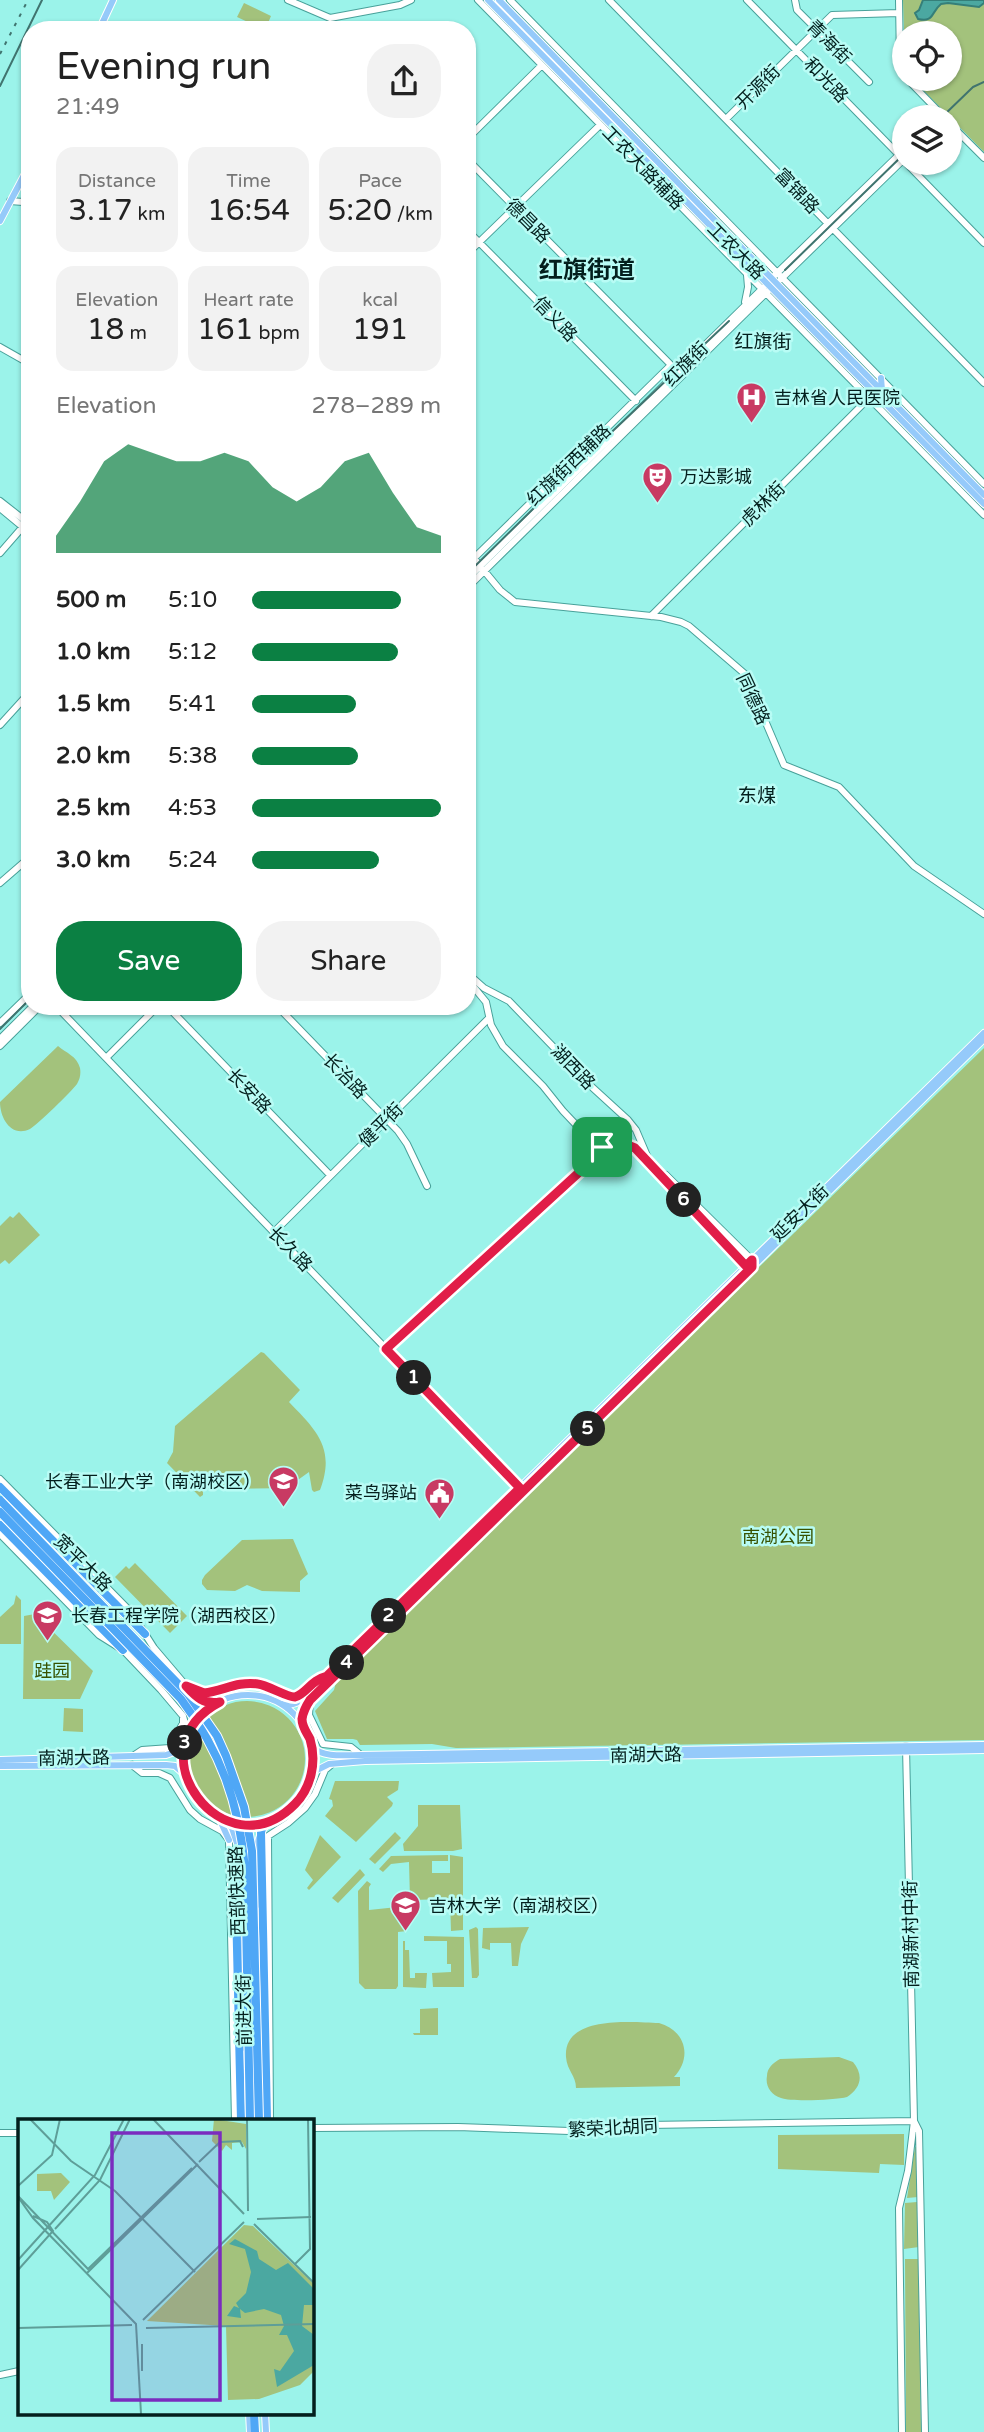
<!DOCTYPE html>
<meta charset="utf-8">
<style>
:root{--surface:#fff;--page:#f2f2f2;--text:#222;--muted:#767676;--accent:#0b8043}
body{margin:0;font-family:"Varela Round","Noto Sans SC",sans-serif;background:var(--page);color:var(--text);height:100vh;display:flex;flex-direction:column;font-size:26px;white-space:nowrap}
*{box-sizing:border-box;margin:0}
p{font-size:23px;color:var(--muted)}
.icon{flex:none;width:38px;height:38px;fill:none;stroke:currentColor;stroke-width:2;stroke-linecap:round;stroke-linejoin:round}
.map{position:relative;flex:1;overflow:hidden}
.drawer{position:absolute;left:21px;top:21px;width:455px;height:994px;display:flex;flex-direction:column;background:var(--surface);border-radius:28px;box-shadow:0 2px 5px #0004}
.drawer>*{flex:none}
.tools{position:absolute;left:892px;top:21px;display:grid;gap:14px}
.tools a{display:grid;place-items:center;width:70px;height:70px;border-radius:50%;background:var(--surface);box-shadow:0 2px 5px #0004;font-size:35px}
.pin{position:absolute;display:grid;place-items:center;width:60px;height:60px;color:#fff;margin:-30px;border-radius:14px;box-shadow:0 4px 10px #0006}
.km{position:absolute;width:35px;height:35px;margin:-18px;border-radius:50%;background:#222;color:#fff;font-size:19px;line-height:35px;text-align:center}
.round{display:grid;place-items:center;flex:none;width:74px;height:74px;border-radius:28px;background:var(--page)}
.summary{display:flex;align-items:center;justify-content:space-between;height:119px;padding:0 35px}
h1{font-size:38px;font-weight:600;line-height:52px}
.metrics{display:grid;grid-template-columns:repeat(3,1fr);gap:10px;height:119px;padding:7px 35px}
.metrics div{display:grid;align-content:center;border-radius:18px;background:var(--page);text-align:center}
.metrics b{font-size:30px;font-weight:600}
.metrics small{font-size:19px;font-weight:400}
.metrics p{font-size:19px}
.chart{height:196px;padding:14px 35px}
.chart p{display:flex;justify-content:space-between}
.chart svg{width:100%;height:126px;margin-top:7px;fill:var(--accent);opacity:.7}
.button{display:flex;gap:14px;margin-top:auto;padding:14px 35px}
.button a{flex:1;height:80px;border-radius:28px;background:var(--accent);color:#fff;font-size:28px;font-weight:600;line-height:80px;text-align:center}
.button a+a{background:var(--page);color:var(--text)}
ul{padding:0 35px;list-style:none;font-size:23px}
li{display:grid;grid-template-columns:112px 84px 1fr;align-items:center;height:52px}
li i{height:18px;border-radius:9px;background:var(--accent)}
.map>svg:first-child{display:block}
</style>
<div class="map">
<svg width="984" height="2432" viewBox="0 0 984 2432">
<rect width="100%" height="100%" fill="#9bf3ea"/>
<path fill="#a3c27c" d="M903 0H984V152L912 79H950V33H905V62Z
M244 3 271 16 265 30 237 17Z
M58 1046C66 1053 77 1056 80 1068 81 1074 80 1079 77 1084 71 1092 38 1124 30 1129 11 1138 0 1118 0 1102Z
M984 1048V1740L456 1748 432 1744 360 1745 357 1740 353 1739H327L315 1711 334 1690 337 1678Z
M19 1212 40 1235 9 1264 5 1260 0 1264V1226L10 1216 13 1218Z
M261 1352 264 1353 300 1390 289 1402C316 1430 336 1448 320 1490L314 1492 312 1490 309 1472 295 1482V1488L208 1489V1481L203 1477V1495L200 1497 167 1463 173 1452 175 1426Z
M293 1539 308 1574 300 1581V1592L262 1591 247 1585 235 1591 207 1590 202 1584V1580L205 1575 242 1540Z
M135 1563 187 1616 170 1633 115 1577 126 1566 129 1569Z
M16 1595 21 1600V1644H0V1617L14 1604Z
M35 1614 93 1671 80 1699H23L24 1616Z
M189 1759a58 58 0 1 1 116 0a58 58 0 1 1-116 0Z
M64 1708 83 1709V1732L63 1731Z
M335 1781H399L398 1790 387 1797 393 1803 392 1806 356 1842 325 1816 333 1806 332 1800 329 1799Z
M418 1805H460L462 1849 453 1851H404L403 1844 418 1826Z
M395 1832 401 1838 375 1864 369 1859Z
M320 1835 341 1857 309 1890 307 1888 313 1880 305 1870Z
M448 1855V1861H432V1873H450V1855L463 1857V1930L451 1931 450 1899 410 1900 409 1862 391 1864 383 1872 379 1869 391 1856Z
M360 1869 365 1875 338 1903 332 1898Z
M367 1881 371 1884 369 1887V1910L407 1906V1931L398 1932V1986L396 1989H365L359 1983 358 1891Z
M476 1927 478 1929 479 1975 477 1978H472L469 1930Z
M529 1927 521 1944 518 1966H512L511 1943H490V1950L482 1948 483 1928Z
M424 1936 464 1937V1987H433L432 1973 451 1972V1964H447V1941H424Z
M403 1941H405V1950H409L410 1978H415V1973H427L426 1988 403 1987Z
M438 2008V2035H414L413 2033H420V2009Z
M659 2023C685 2030 693 2057 674 2077H680V2086L576 2088C576 2075 567 2071 566 2057 563 2015 631 2022 659 2023Z
M839 2057 853 2062C864 2075 861 2088 847 2097 836 2100 791 2102 781 2098 771 2095 765 2086 767 2076 767 2068 773 2063 780 2059Z
M904 2134V2165L880 2164 879 2173 778 2169V2135Z
M915 2147H917L918 2197 907 2198Z
M917 2202 919 2247 904 2249 905 2203Z
M905 2259H918L919 2262 921 2432H906Z"/>
<path fill="#4ba8a1" stroke="#357f79" stroke-width="2" d="M923 0H984V3L979 7 948 3 941 4C931 12 934 23 918 19L915 13 919 10Z"/>
<g fill="none" stroke-linecap="round" stroke-linejoin="round">
<defs>
<path id="secondary" d="M288 0 330 18 400 5 411 0
M478 0 984 515
M510 0 984 484
M609 0 984 383
M747 0 901 157
M795 0 797 10 869 82
M899 0 900 65 905 76
M907 79 944 117
M726 119 832 15 899 13
M950 124 984 158
M467 139 542 65
M467 159 678 372
M906 163 984 243
M10 201 23 202 30 205
M467 230 636 401
M467 254 600 125
M775 275 905 149
M781 279 905 158
M745 302 748 287 747 275
M0 347 30 364
M0 501 28 523
M0 508 30 533
M467 550 500 590 515 602 661 617 681 622 689 626 745 674 784 765 839 787 914 866 984 914
M0 553 27 522
M467 565 671 365
M467 579 763 288
M467 588 768 291
M651 616 871 396
M0 725 30 692
M0 883 30 857
M467 973 484 988 509 1001 593 1088 628 1120 636 1130 648 1158
M467 979 486 1002 491 1025 503 1046 543 1086 563 1111 581 1130 591 1136 635 1148 749 1267
M56 1006 523 1491
M167 1006 330 1175
M277 1006 398 1131 407 1144 427 1186
M0 1023 30 994
M0 1039 33 1006
M0 1046 40 1006
M107 1057 158 1006
M666 1175 752 1260V1265
M274 1232 489 1018
M386 1349 597 1155 603 1140
M0 1479 131 1612 154 1648 194 1695 208 1703 220 1701
M0 1534 99 1635 123 1650 161 1690 183 1716 188 1735
M191 1689C209 1698 226 1684 245 1683 267 1682 276 1693 293 1697L313 1682 327 1676
M310 1700 309 1715 323 1744 351 1747 361 1755
M133 1756 142 1750 170 1748 183 1723V1718
M132 1765 142 1773H159L170 1778 190 1810 200 1819 222 1831 229 1840 235 2120
M270 2119 268 1836 288 1823 305 1808 315 1794 325 1770 331 1765
M914 2121 919 2131 925 2432
M312 2128 458 2127 569 2131 635 2129 647 2125 914 2121
M0 2133H19
M0 2375 19 2371
M902 2432 899 2208 908 2171 914 2121 906 1746"/>
<path id="primary" d="M488 0 984 504
M499 0 984 495
M99 30 113 0
M0 221 30 164
M881 378 882 390
M183 1760a65 65 0 1 1 130 0a65 65 0 1 1-130 0Z
M282 1704C296 1707 304 1699 314 1689L984 1033
M303 1725 305 1708 319 1690 524 1492 984 1039
M312 1747C324 1758 345 1755 361 1755L984 1745
M0 1760 166 1755 180 1750 185 1743
M0 1766 166 1765 175 1766 184 1774
M311 1773 329 1764 365 1761 984 1750
M219 1818 229 1840
M225 1821 232 1828 238 1846 245 2048
M257 1905C257 1879 249 1841 269 1822
M249 2413 250 2432
M265 2413 266 2432"/>
<path id="highway" d="M0 1487 145 1634
M0 1525 123 1650
M261 1832 267 2120
M231 1889 236 1906 241 2120
M254 2413 255 2432"/>
</defs>
<use href="#secondary" stroke="#48a19a" stroke-width="8"/>
<use href="#primary" stroke="#fff" stroke-width="8"/>
<use href="#highway" stroke="#fff" stroke-width="10"/>
<use href="#secondary" stroke="#fff" stroke-width="6"/>
<use href="#primary" stroke="#95cafa" stroke-width="6"/>
<use href="#highway" stroke="#4fa7f6" stroke-width="8"/>
<path stroke="#40746f" stroke-width="2" d="M0 86 42 0
M942 117 973 87 984 82
M785 270 905 153
M467 574 598 445 729 321
M0 1029 30 999"/>
<path stroke="#40746f" stroke-width="2" stroke-dasharray="3.5 7" stroke-linecap="butt" d="M0 54 28 0"/>
<defs>
<path id="highway-bridge" d="M0 1500 188 1694 217 1736 226 1756 244 1807 252 1851 259 2120
M0 1512 181 1699C221 1752 239 1803 245 1869L250 2120"/>
</defs>
<use href="#highway-bridge" stroke="#fff" stroke-width="10" stroke-linecap="butt"/>
<use href="#highway-bridge" stroke="#4fa7f6" stroke-width="8"/>
</g>
<g fill="none" stroke-linecap="round" stroke-linejoin="round">
<defs>
<path id="route" d="M603 1140 625 1144 635 1148 746 1266 752 1260V1267L310 1700C306 1706 303 1712 302 1719 302 1727 307 1733 310 1739 317 1762 311 1788 295 1804 225 1875 130 1749 220 1702 204 1705 196 1697 186 1686L204 1693C223 1691 237 1681 258 1684 267 1685 289 1698 295 1697 306 1694 311 1680 327 1676L520 1488 386 1349 597 1156Z"/>
</defs>
<use href="#route" stroke="#fff" stroke-width="14"/>
<use href="#route" stroke="#e11d48" stroke-width="9"/>
</g>
<defs>
<symbol id="hospital-pin" viewBox="-11 -11 22 30"><path d="M0 17L-7.5 6A9.5 9.5 0 1 1 7.5 6Z" fill="#c83a63" stroke="#b8fcf5"/><path d="M-5-5h3v3.5h4V-5h3V5h-3V1.5h-4V5h-3Z" fill="#fff"/></symbol>
<symbol id="theatre-pin" viewBox="-11 -11 22 30"><path d="M0 17L-7.5 6A9.5 9.5 0 1 1 7.5 6Z" fill="#c83a63" stroke="#b8fcf5"/><path d="M-5-5.5Q0-4 5-5.5V0Q5 5 0 6Q-5 5-5 0ZM-3.3-2.5H-1v1.5H-3.3ZM1-2.5H3.3v1.5H1ZM-2.8 1Q0 5.5 2.8 1Z" fill="#fff"/></symbol>
<symbol id="university-pin" viewBox="-11 -11 22 30"><path d="M0 17L-7.5 6A9.5 9.5 0 1 1 7.5 6Z" fill="#c83a63" stroke="#b8fcf5"/><path d="M0-5L7-2L0 1L-7-2ZM-4 1L0 2.5L4 1V4Q0 6-4 4Z" fill="#fff"/></symbol>
<symbol id="civic-pin" viewBox="-11 -11 22 30"><path d="M0 17L-7.5 6A9.5 9.5 0 1 1 7.5 6Z" fill="#c83a63" stroke="#b8fcf5"/><path d="M-.6-6.5H3V-4.5H.6V-3L4-1V1h2V6H-6V1h2V-1L-.6-3ZM-1.2 2.5V6h2.4V2.5Z" fill="#fff"/></symbol>
</defs>
<g fill-rule="evenodd">
<use href="#hospital-pin" x="734" y="380" width="35" height="47"/>
<use href="#theatre-pin" x="640" y="460" width="35" height="47"/>
<use href="#university-pin" x="266" y="1464" width="35" height="47"/>
<use href="#civic-pin" x="422" y="1476" width="35" height="47"/>
<use href="#university-pin" x="30" y="1598" width="35" height="47"/>
<use href="#university-pin" x="388" y="1888" width="35" height="47"/>
</g>
<g text-anchor="middle" dominant-baseline="central" stroke-width="5" stroke-linejoin="round" paint-order="stroke">
<g font-size="18" fill="#031f1d" stroke="#b8fcf5">
<text transform="translate(829 42) rotate(45)">青海街</text>
<text transform="translate(826 80) rotate(46)">和光路</text>
<text transform="translate(758 87) rotate(-45)">开源街</text>
<text transform="translate(643 168) rotate(46)">工农大路辅路</text>
<text transform="translate(797 191) rotate(46)">富锦路</text>
<text transform="translate(528 221) rotate(45)">德昌路</text>
<text transform="translate(736 251) rotate(45)">工农大路</text>
<text transform="translate(555 319) rotate(46)">信义路</text>
<text transform="translate(686 364) rotate(-45)">红旗街</text>
<text transform="translate(569 465) rotate(-44)">红旗街西辅路</text>
<text transform="translate(763 504) rotate(-45)">虎林街</text>
<text transform="translate(753 699) rotate(65)">同德路</text>
<text transform="translate(573 1067) rotate(46)">湖西路</text>
<text transform="translate(345 1076) rotate(46)">长治路</text>
<text transform="translate(249 1091) rotate(46)">长安路</text>
<text transform="translate(381 1125) rotate(-45)">健平街</text>
<text transform="translate(800 1213) rotate(-44)">延安大街</text>
<text transform="translate(290 1249) rotate(46)">长久路</text>
<text transform="translate(83 1563) rotate(45)">宽平大路</text>
<text transform="translate(646 1755) rotate(-1)">南湖大路</text>
<text transform="translate(74 1758) rotate(-1)">南湖大路</text>
<text transform="translate(237 1891) rotate(-92)">西部快速路</text>
<text transform="translate(911 1934) rotate(-91)">南湖新村中街</text>
<text transform="translate(244 2010) rotate(-91)">前进大街</text>
<text transform="translate(613 2128) rotate(-3)">繁荣北胡同</text>
</g>
<g font-size="18" fill="#031f1d" stroke="#b8fcf5" text-anchor="start">
<text x="774" y="398">吉林省人民医院</text>
<text x="680" y="477">万达影城</text>
<text x="261" y="1482" text-anchor="end">长春工业大学（南湖校区）</text>
<text x="417" y="1493" text-anchor="end">菜鸟驿站</text>
<text x="71" y="1616">长春工程学院（湖西校区）</text>
<text x="429" y="1906">吉林大学（南湖校区）</text>
</g>
<g font-size="18" fill="#375200" stroke="#b8fcf5">
<text x="778" y="1537">南湖公园</text>
<text x="52" y="1671">跬园</text>
</g>
<g font-size="19" fill="#031f1d" stroke="#b8fcf5">
<text x="763" y="342">红旗街</text>
<text x="757" y="796">东煤</text>
</g>
<g font-size="24" font-weight="bold" fill="#031f1d" stroke="#b8fcf5">
<text x="587" y="270">红旗街道</text>
</g>
</g>
<g transform="translate(18 2119)">
<rect width="296" height="296" fill="#9bf3ea"/>
<path d="M196 0 228 5V30L224 23 214 24V31L208 26 204 32 194 22ZM43 54 52 63 36 81 33 72H19V55ZM226 106 235 107 296 165V252L282 266 241 280 210 281 208 207 129 202Z" fill="#a3c27c"/>
<path d="M217 120 239 132 241 140 258 151 270 144 296 170V186H286L284 207 296 216V246L259 268 256 250 262 252 276 232 269 216H261L266 207 263 196 246 190 227 194 222 190 223 199 209 197 216 187 221 189 218 184 228 174 233 153 227 130 211 125Z" fill="#4ba8a1"/>
<path fill="none" stroke="#5e9e98" stroke-width="2" d="M12 0 53 42 97 72 177 153M135 0 226 95M229 0 230 92M181 43 202 23 222 22 225 28M0 67 34 36 42 0M0 77 70 150 174 49M0 78 15 99 118 205 123 295M239 100 293 98M236 105 296 164M37 110 82 61 112 0M0 141 77 56 106 0M277 145 292 130 290 0M0 151 35 112 29 103 15 97M68 155 180 45M125 201 226 103M0 209 114 206M128 209 296 205M124 225V252M241 295H296"/>
<path fill="#7b2cbf" fill-opacity="0.15" stroke="#7b2cbf" stroke-width="3.5" d="M94 14H202V281H94Z"/>
<rect width="296" height="296" fill="none" stroke="#031f1d" stroke-width="3.5"/>
</g>
</svg>
<div class="tools">
<a><svg class="icon" aria-label="locate" viewBox="0 0 24 24"><circle cx="12" cy="12" r="6"/><path d="M12 2v4M12 18v4M2 12h4M18 12h4"/></svg></a>
<a><svg class="icon" aria-label="layers" viewBox="0 0 24 24"><path d="M12 4l9 5-9 5-9-5zM3 14l9 5 9-5"/></svg></a>
</div>
<div class="pin" style="left:602px;top:1147px;background:#1e9e55"><svg class="icon" aria-label="arrive" viewBox="0 0 24 24"><path d="M6 21V4h12l-3 4 3 4H6"/></svg></div>
<b class="km" style="left:414px;top:1378px">1</b>
<b class="km" style="left:389px;top:1616px">2</b>
<b class="km" style="left:185px;top:1743px">3</b>
<b class="km" style="left:347px;top:1663px">4</b>
<b class="km" style="left:588px;top:1429px">5</b>
<b class="km" style="left:684px;top:1200px">6</b>
<section class="drawer">
<div class="summary"><div><h1>Evening run</h1><p>21:49</p></div><a class="round"><svg class="icon" aria-label="share" viewBox="0 0 24 24"><path d="M12 15V3M7 8l5-5 5 5M5 13v7h14v-7"/></svg></a></div>
<div class="metrics">
<div><p>Distance</p><b>3.17<small> km</small></b></div>
<div><p>Time</p><b>16:54</b></div>
<div><p>Pace</p><b>5:20<small> /km</small></b></div>
</div>
<div class="metrics">
<div><p>Elevation</p><b>18<small> m</small></b></div>
<div><p>Heart rate</p><b>161<small> bpm</small></b></div>
<div><p>kcal</p><b>191</b></div>
</div>
<div class="chart"><p><span>Elevation</span>278–289 m</p>
<svg viewBox="0 0 160 44" preserveAspectRatio="none"><path d="M0 44V38L10 26L20 12L30 6L40 9L50 12L60 12L70 9L80 12L90 21L100 26L110 21L120 12L130 9L140 23L150 35L160 38V44z"/></svg>
</div>
<ul>
<li><b>500 m</b>5:10<i style="width:79%"></i></li>
<li><b>1.0 km</b>5:12<i style="width:77%"></i></li>
<li><b>1.5 km</b>5:41<i style="width:55%"></i></li>
<li><b>2.0 km</b>5:38<i style="width:56%"></i></li>
<li><b>2.5 km</b>4:53<i style="width:100%"></i></li>
<li><b>3.0 km</b>5:24<i style="width:67%"></i></li>
</ul>
<div class="button"><a>Save</a><a>Share</a></div>
</section>
</div>
